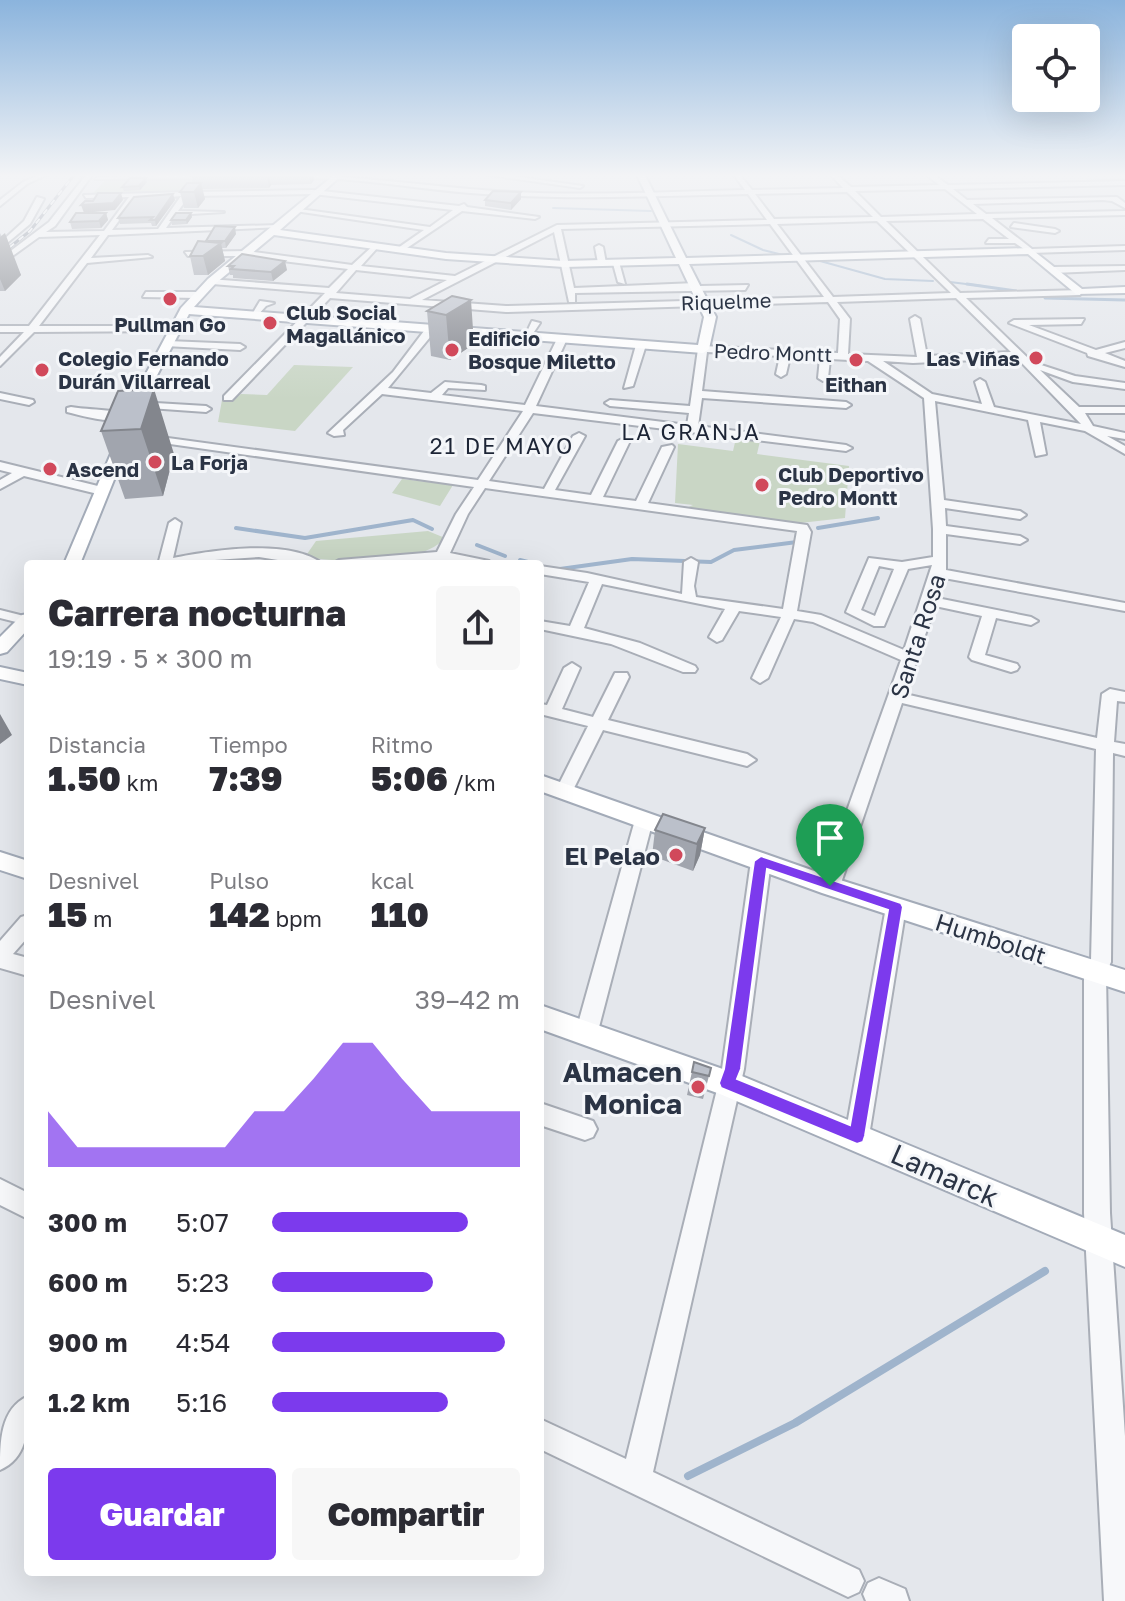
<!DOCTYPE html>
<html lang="es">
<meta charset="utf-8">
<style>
:root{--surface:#fff;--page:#f7f7f7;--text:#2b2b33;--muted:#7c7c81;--accent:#7c3aed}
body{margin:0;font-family:"Golos Text",sans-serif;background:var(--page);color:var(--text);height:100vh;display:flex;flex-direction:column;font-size:30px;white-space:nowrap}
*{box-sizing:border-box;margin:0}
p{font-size:26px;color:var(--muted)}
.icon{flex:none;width:44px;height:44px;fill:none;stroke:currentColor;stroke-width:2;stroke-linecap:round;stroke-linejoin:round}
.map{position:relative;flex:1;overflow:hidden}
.details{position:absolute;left:24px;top:560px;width:520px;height:1016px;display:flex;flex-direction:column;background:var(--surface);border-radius:8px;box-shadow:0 8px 32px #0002}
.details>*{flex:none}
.buttons{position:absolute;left:1012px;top:24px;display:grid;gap:16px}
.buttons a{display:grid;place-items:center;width:88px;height:88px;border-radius:8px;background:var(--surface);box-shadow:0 8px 32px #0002;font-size:40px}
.pin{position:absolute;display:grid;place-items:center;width:68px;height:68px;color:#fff;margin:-82px -34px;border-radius:50% 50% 50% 0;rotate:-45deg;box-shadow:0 0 8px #0007}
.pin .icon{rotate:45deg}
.round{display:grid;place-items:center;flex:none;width:84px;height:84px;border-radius:8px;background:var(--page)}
.headline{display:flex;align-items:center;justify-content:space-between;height:136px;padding:0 24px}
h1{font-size:36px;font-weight:800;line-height:60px}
.figures{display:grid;grid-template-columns:repeat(3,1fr);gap:12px;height:136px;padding:8px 24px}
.figures div{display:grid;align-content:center}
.figures b{font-size:34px;font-weight:800}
.figures small{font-size:22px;font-weight:400}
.figures p{font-size:22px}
.chart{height:224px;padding:16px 24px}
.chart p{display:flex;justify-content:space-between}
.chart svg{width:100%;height:144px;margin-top:8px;fill:var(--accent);opacity:.7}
.button{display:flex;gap:16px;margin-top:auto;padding:16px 24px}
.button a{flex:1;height:92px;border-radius:8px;background:var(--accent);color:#fff;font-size:32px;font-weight:800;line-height:92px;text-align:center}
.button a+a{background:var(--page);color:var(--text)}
ul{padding:0 24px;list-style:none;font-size:26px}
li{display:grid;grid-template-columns:128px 96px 1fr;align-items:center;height:60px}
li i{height:20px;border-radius:10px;background:var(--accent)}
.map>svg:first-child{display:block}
</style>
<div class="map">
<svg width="1125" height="1601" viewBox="0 0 1125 1601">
<rect width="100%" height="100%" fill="#e4e7ec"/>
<path fill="#c9d6c5" d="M196 178 185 193 92 194 106 180Z
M294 365 353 367 295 431 218 422 222 400H234L241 394 267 395Z
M736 438 760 441 757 454 849 466 845 518 800 523 686 508 693 505 675 503 678 444 733 451Z
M402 479 453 485 440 506 392 493Z
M428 531 445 538C421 566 341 563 305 557L316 541Z"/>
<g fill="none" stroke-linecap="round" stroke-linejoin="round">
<path stroke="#9fb4cc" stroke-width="2" d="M553 208 651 211
M731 235 763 250 783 255
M813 259 885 279 933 281
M950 282 982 286"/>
<path stroke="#9fb4cc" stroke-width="3" d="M967 284 1016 291
M1045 298 1125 300"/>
<path stroke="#9fb4cc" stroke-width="4" d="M236 528 305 538 413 520 432 529
M818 528 878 518
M477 545 505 556
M520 560 536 564
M560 569 632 559 711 562 734 550 797 542"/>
<path stroke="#9fb4cc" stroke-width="8" d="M688 1476 795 1423 1045 1271"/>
<defs>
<path id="minor" d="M39 175H46L27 184 0 206V200L23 182Z
M86 175H92L55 226 46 232 104 231 129 197 86 198 84 195 185 192 189 189 192 192 313 190 459 206 464 204 467 207 539 217 535 219 462 211 401 252 398 248 424 230 295 211 299 209 430 227 453 210 313 194 189 196 178 211 224 212 175 215 166 228 278 225 282 227 108 235 91 258 148 255 152 257 87 263 39 326H175L180 329 178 331 34 332 0 366V357L24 332H0V326H29L100 235 39 237 0 265V259L49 222ZM181 196 158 229 112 230 134 200Z
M216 175 218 178 95 179 98 177Z
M287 175C353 175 416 185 482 190 569 197 657 192 745 190L734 175H740L752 190 843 188 831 175H837L851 187 939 185 927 175H934L948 185 1125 181V185L953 189 967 200 1117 197 1125 203V208L1112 201 1103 200 973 204 986 214 1125 211V215L992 218 1032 249 1125 246V250L1030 253 1015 243H986L989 239H1009L983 219 886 221 960 293 1083 290 1080 295 966 298 1032 362 1075 376 1125 383V389L1073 382 1040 370 1079 407H1125V413H1085L1093 426 1125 433V439L1107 436 1125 446V454L1085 431 1040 422 1046 454 1036 456 1028 420 935 401 944 500 1020 511 1026 515 1020 519 945 508 946 526 1020 536 1027 540 1020 544 946 534V570L1125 603V611L944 578 937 598 1031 617 1038 621 1031 625 996 618 985 655 1017 664 1019 667 1017 670 1011 672 972 660 969 657 982 616 935 606 905 694 1097 738 1102 694 1110 689 1125 692V702L1117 701 1114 742 1125 744V756L1113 753 1111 962 1106 973 1110 1213 1125 1436V1601H1104L1084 1213V972L1091 961 1096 749 902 703 840 886 837 891H823L820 886 901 660 813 622 794 619 768 678 760 683 752 678 781 617 739 611 722 640 717 642 709 637 725 609 602 584 584 628 640 643 695 666 697 669 695 672H683L611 644 540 629V621L570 626 589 582 540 574V566L587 573 682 594 684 562 691 558 698 562 694 586 696 597 783 609 797 531 485 488 468 514 450 553 489 561 491 564H463L442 560 332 564 339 560 437 552 456 514 474 487 142 440V436L146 435 478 480 523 411 382 394 343 430 344 435 334 436 328 433 393 372 427 327 442 314 445 319 388 388 431 393 445 382 481 385 485 386V390L448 388 442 395 525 405 557 339 562 336 567 339 536 406 687 425 689 413 610 406 605 403 610 400 690 406 698 349 703 346 838 353 840 319 828 302 506 312 330 298 232 400H224V396L325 293 212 284 209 279 329 288 348 269 241 256H188L185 252 247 251 352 265 375 244 379 246 361 266 455 276 557 225 767 220 748 194C660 196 572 200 484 194 419 190 355 176 289 178ZM945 189 977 214 881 217 855 191ZM847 192 873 217 774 219 755 194ZM877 221 951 293 833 297 777 224ZM770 224 824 297 506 306 422 300 554 232 569 302H575V293L745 290 748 285 700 286 696 283 574 288 561 229ZM356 270 447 280 410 299 336 293ZM956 298 1011 352 927 356 920 319 915 316 910 319 917 357 848 354 850 319 837 302ZM707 352 780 356 776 374 781 377 786 374 790 357 820 358 818 378 823 381 828 378 830 359 868 361 924 398 933 529V557L902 562 869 558 846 612 874 626H884L908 569 932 565 904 650 821 615 797 611 811 532 807 525 648 503 674 447 672 445 662 447 636 501 603 497 630 441 624 438 618 441 591 495 555 490 585 436 579 433 573 436 544 489 489 481 533 413 846 451 852 448 846 445 698 426 702 398 846 408 851 405 846 402 702 391ZM1017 358 1081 424 994 407 985 382 980 379 975 382 982 404 932 394 883 361 913 363ZM879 566 894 569 875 616 861 610Z
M489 175H504L583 186 580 188Z
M37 197 44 199 30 224 0 249V243L24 221Z
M1014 223 1055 229 1059 231 1055 233 1011 227Z
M599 245 603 247 606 263 602 265 598 263 595 247Z
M612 260 619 262 625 284 618 282Z
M1125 266V270L1053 273 1049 270 1053 267Z
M146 292H197L201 295 197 298 143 297Z
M260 301 274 303 266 306 257 316H251Z
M1084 319 1081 324 1029 325 1096 350 1125 342V348L1105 353 1125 361V367L1088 356 1087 353 1009 323 1014 320Z
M532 321 540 323 530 338H524Z
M168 341 240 344 245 347 240 350 165 346 163 344Z
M641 342 646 345 633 386 624 388 636 345Z
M0 393 33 400 34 402 29 405 0 399Z
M139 402 206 406 211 409 206 412 135 407 134 405Z
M71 407C87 410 127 410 137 416 119 426 86 417 67 412V408Z
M0 462 106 488 108 491 102 495 24 476 0 489V480L12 473 0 470Z
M175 519 181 523 173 558C212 550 290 538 323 564H303L259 557 155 564 159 561 169 523Z
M0 610 28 617V625L0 618Z
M572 663 580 668 562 709 593 717 615 673H627L629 677 608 720 747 754 756 760 747 766 603 730 570 796H558L555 792 588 726 540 714V704L547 705 564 668Z
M644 813 653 820 598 1031 595 1038 587 1041 579 1038 576 1031 635 820Z
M761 854 768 856 771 861 744 1069 653 1472 859 1570 864 1581 859 1592 848 1597 540 1449V1419L626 1459 722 1069 751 861 754 856Z
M896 899 903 901 906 907 869 1136 866 1144 857 1148 848 1144 845 1136 886 907 889 901Z
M28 915V937L13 954 28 958V976L0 968V941L21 917Z
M540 1103 593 1121 597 1129 593 1137 585 1140 540 1125Z
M0 1179 28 1193V1219L0 1205Z
M28 1396C28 1424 30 1457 0 1470 0 1442 0 1409 28 1396Z
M879 1578 905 1589 909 1601H866L863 1594 868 1583Z"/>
<path id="major" d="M334 175H342L280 230 446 253 564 261 676 258 637 175H645L686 258 1030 248 1082 289 1125 287V293L1076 294 1028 254 689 264 716 317 709 349 703 353 189 314 153 383 80 564H64L141 383 181 308 208 279ZM274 235 446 259 564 267 679 264 704 317 698 345 194 307 216 283Z
M28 614V629L7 652 0 654V637L22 615Z
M0 667 28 673V685L0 679Z
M540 775 837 879 1125 970V992L822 893 540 791Z
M0 852 28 861V879L0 870Z
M540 1005 737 1074 1125 1235V1267L720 1094 540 1029Z"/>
</defs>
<use href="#minor" stroke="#a9aeb7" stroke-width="4"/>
<use href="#major" stroke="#a3abb8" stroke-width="4"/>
<use href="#minor" fill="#f7f8fa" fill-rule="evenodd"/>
<use href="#major" fill="#fff" fill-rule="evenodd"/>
<defs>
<path id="rail" d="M0 255 30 231 74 175"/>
</defs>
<use href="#rail" stroke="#7d8696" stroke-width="3"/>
<use href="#rail" stroke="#f4f6f9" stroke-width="2" stroke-dasharray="6" stroke-linecap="butt"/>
</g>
<path fill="#a1a5ae" d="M193 174H313L314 180 311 184 271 185 269 188 202 189 205 199 198 208H184L180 192 193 183 191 176Z
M147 182 140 190 124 191 122 187Z
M521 192V199L511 210 485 206V200Z
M175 200 156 226H152L151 223 120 224 118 218Z
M106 213 108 220 101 228 72 229 70 222Z
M192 217 187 224 172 225 171 220Z
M0 233 21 275 5 291H0Z
M236 234 226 248H222L225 261 208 275H194L190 256 207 242Z
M228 266 287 270 273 281 233 278V275H230Z
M452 296 474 344 450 360 431 356 427 311Z
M118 391 174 454 163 496 125 499 101 431Z
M705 828 700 855 693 871 652 856 655 830Z
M694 1062 711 1068 703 1099 687 1095Z"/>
<path fill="#83868d" d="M267 174H269L271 185 269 188Z
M309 174H313L314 180 311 184Z
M146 178 147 182 140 190 139 186Z
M201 183 205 199 198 208 194 192Z
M521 192V199L511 210V203Z
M121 193 123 200 115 210 84 213 81 205Z
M173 194 175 200 156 226 155 220Z
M106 213 108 220 101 228 99 221Z
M191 213 192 217 187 224 186 220Z
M235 227 236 234 226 248 225 241Z
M5 233 21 275 5 291 0 279V237Z
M221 243 225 261 208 275 203 256Z
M285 261 287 270 273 281 271 272Z
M471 300 474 344 450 360 446 315Z
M154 389 174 454 163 496 141 429Z
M0 714 12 735 0 744Z
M705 828 700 855 693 871 697 844Z"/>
<path fill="#bbc0ca" stroke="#83868d" stroke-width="2" d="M193 174H267L191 176Z
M130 178H146L139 186 122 187Z
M187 183H201L194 192H180Z
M493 191 521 192 511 203 485 200Z
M98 193H121L113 203 81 205 85 201H93Z
M173 194 155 220H150L153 217 118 218 134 197Z
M76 213H106L99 221 70 222Z
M176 213H191L186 220H171Z
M215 226 235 227 225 241H206Z
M198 241 221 243 203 256H190Z
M242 254 285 261 271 272 231 269 234 266H228Z
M452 296 471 300 446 315 427 311Z
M154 389 141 429 101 431 118 391Z
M663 814 705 828 697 844 655 830Z
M694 1062 711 1068 709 1076 692 1072Z"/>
<linearGradient id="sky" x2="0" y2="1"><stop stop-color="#8bb4dd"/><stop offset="0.44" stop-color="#f3f4f6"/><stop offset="1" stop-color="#f3f4f6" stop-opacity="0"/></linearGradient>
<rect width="1125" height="399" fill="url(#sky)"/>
<path fill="#7c3aed" stroke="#fff" stroke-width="2" fill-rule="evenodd" d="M761 856 901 903 903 907 865 1136 863 1142 857 1144 721 1088 719 1083 724 1069 754 861ZM767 869 888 910 850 1125 737 1079 741 1069Z"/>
<g fill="#d1495b" stroke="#f4f6f9" stroke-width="3">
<circle cx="170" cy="299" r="8"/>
<circle cx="270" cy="323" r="8"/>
<circle cx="452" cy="350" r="8"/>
<circle cx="1036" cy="358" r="8"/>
<circle cx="856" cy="360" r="8"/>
<circle cx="42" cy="370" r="8"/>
<circle cx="155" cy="462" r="8"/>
<circle cx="50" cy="469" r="8"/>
<circle cx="762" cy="485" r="8"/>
<circle cx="676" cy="855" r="8"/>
<circle cx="698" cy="1087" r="8"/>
</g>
<g text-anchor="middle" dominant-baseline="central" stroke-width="6" stroke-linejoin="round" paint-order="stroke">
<g font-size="20" fill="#2b3445" stroke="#f4f6f9">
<text transform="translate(726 301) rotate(-2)">Riquelme</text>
<text transform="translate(773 352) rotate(2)">Pedro Montt</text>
</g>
<g font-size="20" font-weight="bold" fill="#2b3445" stroke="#f4f6f9" text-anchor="start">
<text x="286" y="312">Club Social<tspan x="286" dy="23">Magallánico</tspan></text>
<text x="170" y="324" text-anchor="middle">Pullman Go</text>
<text x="468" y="338">Edificio<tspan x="468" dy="23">Bosque Miletto</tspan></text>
<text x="58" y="358">Colegio Fernando<tspan x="58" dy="23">Durán Villarreal</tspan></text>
<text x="1020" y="358" text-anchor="end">Las Viñas</text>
<text x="856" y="384" text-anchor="middle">Eithan</text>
<text x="171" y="462">La Forja</text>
<text x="66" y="469">Ascend</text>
<text x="778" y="474">Club Deportivo<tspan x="778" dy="23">Pedro Montt</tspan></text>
</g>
<g font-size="22" letter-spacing="2" fill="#1d2536" stroke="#f4f6f9">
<text x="691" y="431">LA GRANJA</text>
<text x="502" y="445">21 DE MAYO</text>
</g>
<g font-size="24" fill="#2b3445" stroke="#f4f6f9">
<text transform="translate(917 636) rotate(-72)">Santa Rosa</text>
<text transform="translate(991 938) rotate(18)">Humboldt</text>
</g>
<g font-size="24" font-weight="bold" fill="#2b3445" stroke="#f4f6f9" text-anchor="end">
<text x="660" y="855">El Pelao</text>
</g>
<g font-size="28" font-weight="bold" fill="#2b3445" stroke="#f4f6f9" text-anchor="end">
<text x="682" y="1071">Almacen<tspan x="682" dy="32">Monica</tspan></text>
</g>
<g font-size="28" fill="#2b3445" stroke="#f4f6f9">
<text transform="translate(945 1175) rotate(24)">Lamarck</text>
</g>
</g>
</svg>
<div class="buttons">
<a><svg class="icon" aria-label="locate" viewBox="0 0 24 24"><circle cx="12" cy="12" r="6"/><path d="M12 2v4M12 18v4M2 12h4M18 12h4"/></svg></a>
</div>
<div class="pin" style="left:830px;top:886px;background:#1e9e55"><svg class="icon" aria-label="arrive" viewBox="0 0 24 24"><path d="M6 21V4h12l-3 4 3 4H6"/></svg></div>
<section class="details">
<div class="headline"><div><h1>Carrera nocturna</h1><p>19:19 · 5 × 300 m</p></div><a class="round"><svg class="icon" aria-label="share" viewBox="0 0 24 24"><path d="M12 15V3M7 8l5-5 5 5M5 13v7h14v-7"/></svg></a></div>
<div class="figures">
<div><p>Distancia</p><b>1.50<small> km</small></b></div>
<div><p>Tiempo</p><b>7:39</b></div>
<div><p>Ritmo</p><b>5:06<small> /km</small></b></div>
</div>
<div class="figures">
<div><p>Desnivel</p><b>15<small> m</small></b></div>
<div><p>Pulso</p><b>142<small> bpm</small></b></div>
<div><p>kcal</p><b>110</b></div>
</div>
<div class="chart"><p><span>Desnivel</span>39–42 m</p>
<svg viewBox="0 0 160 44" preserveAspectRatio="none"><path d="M0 44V27L10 38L20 38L30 38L40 38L50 38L60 38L70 27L80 27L90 17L100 6L110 6L120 17L130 27L140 27L150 27L160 27V44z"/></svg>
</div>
<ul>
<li><b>300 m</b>5:07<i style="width:79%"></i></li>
<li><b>600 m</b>5:23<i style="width:65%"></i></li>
<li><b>900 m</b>4:54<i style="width:94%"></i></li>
<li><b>1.2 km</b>5:16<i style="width:71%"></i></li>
</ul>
<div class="button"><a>Guardar</a><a>Compartir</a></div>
</section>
</div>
